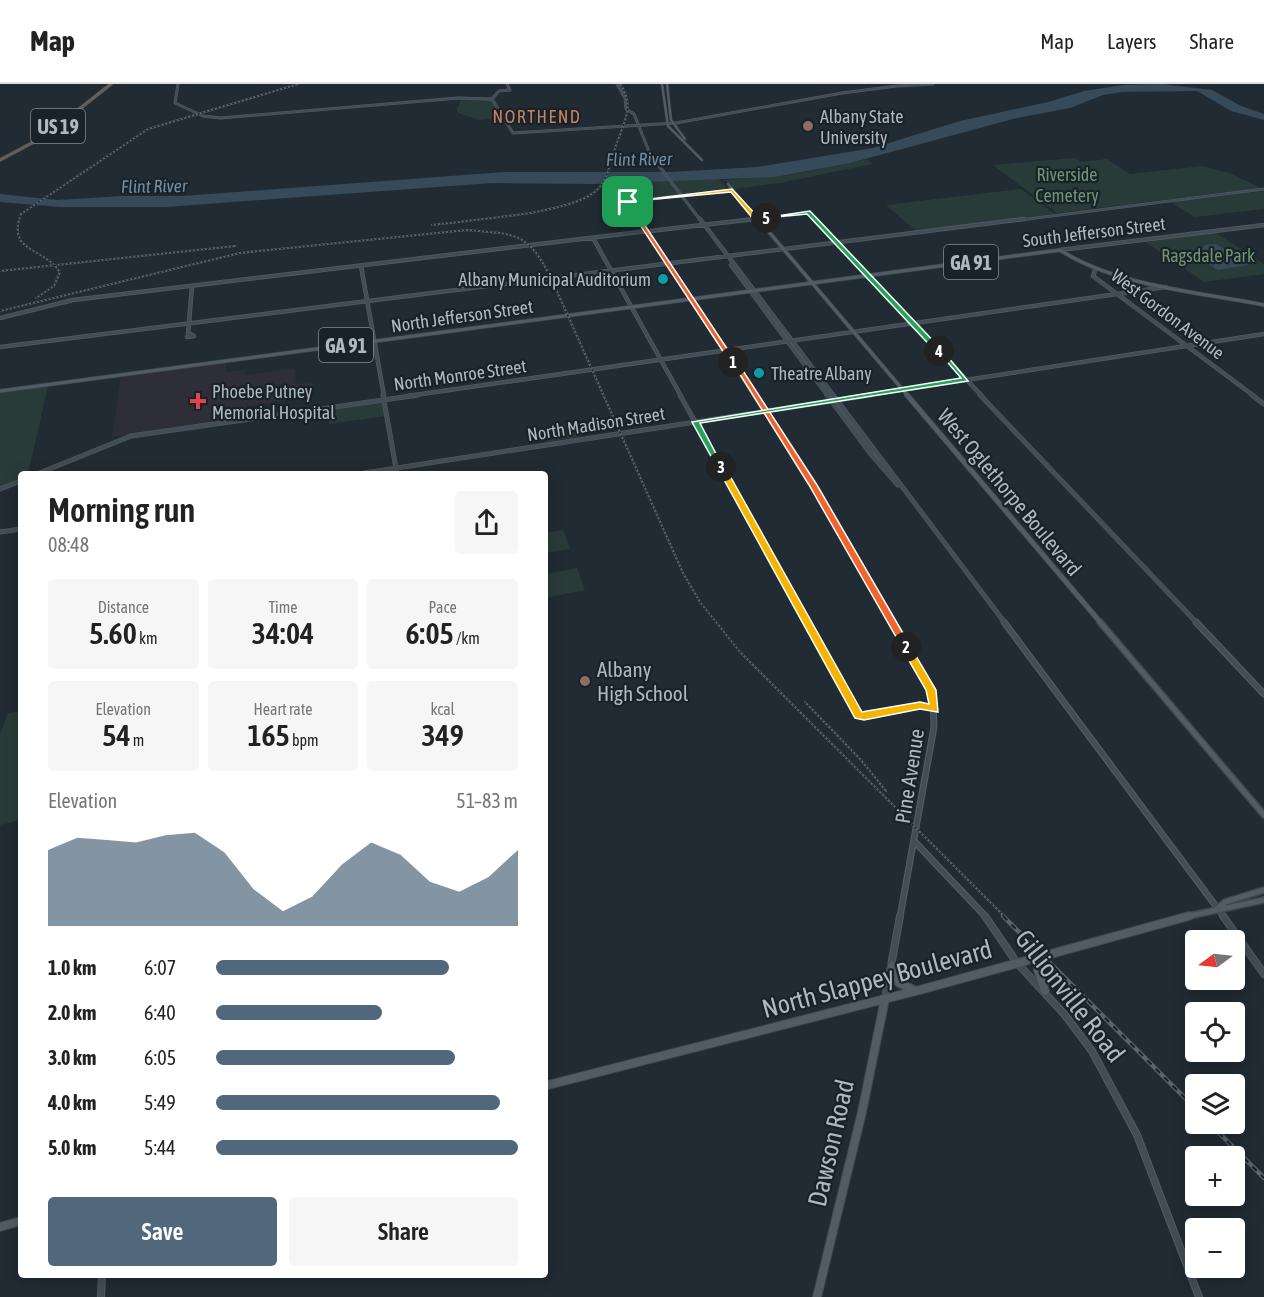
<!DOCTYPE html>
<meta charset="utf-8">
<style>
:root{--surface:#fff;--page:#f6f6f6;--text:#222;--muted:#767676;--line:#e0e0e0;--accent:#50677c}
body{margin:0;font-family:"Asap Condensed",sans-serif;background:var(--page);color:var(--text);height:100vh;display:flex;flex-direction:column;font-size:22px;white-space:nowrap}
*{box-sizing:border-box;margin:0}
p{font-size:20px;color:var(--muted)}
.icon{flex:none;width:33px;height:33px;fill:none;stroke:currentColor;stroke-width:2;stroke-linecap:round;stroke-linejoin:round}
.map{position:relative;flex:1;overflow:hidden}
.panel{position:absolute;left:18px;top:387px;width:530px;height:807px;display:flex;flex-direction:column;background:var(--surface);border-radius:6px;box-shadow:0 3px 15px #0003}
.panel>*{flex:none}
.needle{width:39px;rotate:255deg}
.buttons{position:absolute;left:1185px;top:846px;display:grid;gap:12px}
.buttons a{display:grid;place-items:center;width:60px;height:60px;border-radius:6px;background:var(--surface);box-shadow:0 3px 15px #0003;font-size:30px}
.pin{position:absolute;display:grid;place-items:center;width:51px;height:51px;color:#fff;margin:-26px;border-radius:12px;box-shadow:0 3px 9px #0006}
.km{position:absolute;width:30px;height:30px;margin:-15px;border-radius:50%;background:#222;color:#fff;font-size:16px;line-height:30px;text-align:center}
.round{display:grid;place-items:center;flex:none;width:63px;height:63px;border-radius:6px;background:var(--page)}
.head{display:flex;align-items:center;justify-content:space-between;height:102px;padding:0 30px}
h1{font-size:33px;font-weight:600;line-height:45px}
.figures{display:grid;grid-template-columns:repeat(3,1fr);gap:9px;height:102px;padding:6px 30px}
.figures div{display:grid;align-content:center;border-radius:6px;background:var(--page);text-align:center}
.figures b{font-size:30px;font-weight:600}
.figures small{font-size:16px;font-weight:400}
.figures p{font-size:16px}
.chart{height:168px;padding:12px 30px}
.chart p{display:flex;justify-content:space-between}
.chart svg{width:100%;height:108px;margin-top:6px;fill:var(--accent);opacity:.7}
.button{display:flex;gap:12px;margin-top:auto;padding:12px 30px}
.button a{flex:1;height:69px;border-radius:6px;background:var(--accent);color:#fff;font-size:24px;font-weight:600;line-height:69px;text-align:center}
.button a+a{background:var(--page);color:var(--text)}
ul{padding:0 30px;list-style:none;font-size:20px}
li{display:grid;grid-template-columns:96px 72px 1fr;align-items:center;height:45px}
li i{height:15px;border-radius:8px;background:var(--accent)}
header{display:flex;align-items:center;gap:36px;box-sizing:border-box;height:84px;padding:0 30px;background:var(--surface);border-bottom:2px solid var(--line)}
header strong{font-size:28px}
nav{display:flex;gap:33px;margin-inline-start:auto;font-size:21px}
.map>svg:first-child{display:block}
</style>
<header>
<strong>Map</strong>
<nav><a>Map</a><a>Layers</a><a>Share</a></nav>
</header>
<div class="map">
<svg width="1264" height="1213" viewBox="0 0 1264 1213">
<rect width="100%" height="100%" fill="#212b33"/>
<path fill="#2e2e39" d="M226 279V288L245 286V291L295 284 296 300 312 298V313L246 322V334L112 353 121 293Z"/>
<path fill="#293b38" d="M462 14 492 15 502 34 479 36 458 29 457 25Z
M1075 74 1081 78 1107 75 1130 90 1203 82 1229 89 1261 104 1057 129 993 81Z
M867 75 872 80 780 99 734 105 725 96 790 91Z
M710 95H719L727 105 624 117 601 103 604 99 608 98Z
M1021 105 1055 130 916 147 886 121Z
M1264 107V125L1195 133 1171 118Z
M1213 147 1264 180V190L1204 198 1143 156Z
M48 302 28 390H21V396L0 405V308Z
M383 316 386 332 329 340 328 324Z
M576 338 582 352 548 358 543 343Z
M563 446 570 465 545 469V449Z
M577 484 585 506 545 514V490Z
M21 627V736L0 741V650L8 629Z"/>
<path fill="#364a59" d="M1162 0 1212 6 1241 22 1264 30V36L1231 27 1197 7 1122 8 1103 11 1070 24 1017 34 850 79 775 93 593 100 492 99 166 123H60L0 118V110L57 116 123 112H183L504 88H670L757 83 873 64 960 37 1048 18 1084 7 1123 1Z
M1216 160 1248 180V181L1218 186 1196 172 1205 161Z"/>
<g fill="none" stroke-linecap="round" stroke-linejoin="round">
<defs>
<path id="secondary-far4" d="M178 0 175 19 203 32 221 34 458 14 492 15
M507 0 510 6 499 7 492 15 513 49 676 39 842 9 897 2
M617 0 625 14 626 25 634 30 650 70 701 137
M897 2 933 0
M633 117 732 106
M628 119 639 137
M742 137 808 129 815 137
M1012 137 1264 105"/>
<path id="secondary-far3" d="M639 135 755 312
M700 135 834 312
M814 135 982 312
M650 147 755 135
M593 154 681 312
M1060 166 1264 141
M731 181 828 312
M361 182 384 312
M1095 186 1093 192 1254 312
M0 234 73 216 648 147
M191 250 194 252 187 253 188 251Z
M188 251 192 202
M0 263 1024 135
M408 312 1166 203
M862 312 1264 250"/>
<path id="secondary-far2" d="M383 311 397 390
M680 311 808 539
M754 311 813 401 892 539
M827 311 870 369 898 401
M833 311 1005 539
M980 311 1197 539
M1252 311 1264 320
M37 390 131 352 418 311
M358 390 871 311
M0 405 21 397
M0 448 21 445"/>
<path id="secondary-far1" d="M807 538 859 631 920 621 935 625
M891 538 933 612 934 643 900 833
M1004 538 1224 833
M1196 538 1264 610
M915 758 986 833"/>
<path id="secondary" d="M985 832 1017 879 1065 931 1092 967 1137 1051 1199 1213
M1223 832 1264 890
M885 915 900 832
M101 1213 102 1191"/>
<path id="primary-far4" d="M662 0 668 42 702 76
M667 0 671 36 685 55
M728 100 759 137"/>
<path id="primary-far3" d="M758 135 908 312
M0 307 1060 166C1115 202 1199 208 1264 221"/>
<path id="primary-far2" d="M907 311 1101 539"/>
<path id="primary-far1" d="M1100 538 1264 731
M1218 824 1225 818 1264 806
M1184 833 1264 816"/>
<path id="primary" d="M1039 873 1038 886 1045 907
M892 882 899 899 914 906
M544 1002 916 907 1189 832
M0 1143 21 1137
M817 1213 862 1028 885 915"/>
<path id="highway" d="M0 76 45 52 111 0"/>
</defs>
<use href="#secondary-far4" stroke="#525b62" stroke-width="3"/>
<use href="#secondary-far3" stroke="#525b62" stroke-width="4.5"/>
<use href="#secondary-far2" stroke="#525b62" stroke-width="5"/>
<use href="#secondary-far1" stroke="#525b62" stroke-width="7"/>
<use href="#secondary" stroke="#525b62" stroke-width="8"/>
<use href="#primary-far4" stroke="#3e464e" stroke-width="3"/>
<use href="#primary-far3" stroke="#3e464e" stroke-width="4.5"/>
<use href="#primary-far2" stroke="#3e464e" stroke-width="6"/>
<use href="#primary-far1" stroke="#3e464e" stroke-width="8"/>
<use href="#primary" stroke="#3e464e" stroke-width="10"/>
<use href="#highway" stroke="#3f484f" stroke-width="4"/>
<use href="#secondary-far4" stroke="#434d57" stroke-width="2"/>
<use href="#secondary-far3" stroke="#434d57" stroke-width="3"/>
<use href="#secondary-far2" stroke="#434d57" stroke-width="4"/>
<use href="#secondary-far1" stroke="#434d57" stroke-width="4.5"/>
<use href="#secondary" stroke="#434d57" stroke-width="6"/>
<use href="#primary-far4" stroke="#525c64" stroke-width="2"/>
<use href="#primary-far3" stroke="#525c64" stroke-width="3"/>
<use href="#primary-far2" stroke="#525c64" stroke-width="4.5"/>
<use href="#primary-far1" stroke="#525c64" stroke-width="5"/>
<use href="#primary" stroke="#525c64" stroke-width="8"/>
<use href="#highway" stroke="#695d52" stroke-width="3"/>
<defs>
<path id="rail-far1" d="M432 141C468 136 573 130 597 106 609 94 612 71 618 56 626 35 634 19 620 0
M0 187 235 162
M36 214 54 202 60 188C44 163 6 169 21 130L148 45 298 0
M0 227 240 169 467 146C516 150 528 148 551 194L683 489 700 518 740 568 1005 833
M805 618 861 676 886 707"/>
<path id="rail" d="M1003 832 1196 1025
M1210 1040 1264 1094"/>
</defs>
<use href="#rail-far1" stroke="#59646d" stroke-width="2"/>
<use href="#rail" stroke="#59646d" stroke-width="4.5"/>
<use href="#rail-far1" stroke="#1a2229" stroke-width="1.5" stroke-dasharray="2" stroke-linecap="butt"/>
<use href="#rail" stroke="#1a2229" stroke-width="2" stroke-dasharray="6" stroke-linecap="butt"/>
</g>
<path fill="#f0652b" stroke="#fff" stroke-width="1.5" d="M628 116 736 278V279L730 278 625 118Z"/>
<path fill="#f0652b" stroke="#fff" stroke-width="1.5" d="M731 276H736L817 401 911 563 909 565H903L809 401Z"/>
<path fill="#f5b400" stroke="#fff" stroke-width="1.5" d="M721 381 725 383 862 628 920 618 929 620 926 606 901 563 906 559 909 560 936 606 938 628 920 625 864 636 855 634 717 383Z"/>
<path fill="#22a559" stroke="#fff" stroke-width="1.5" d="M937 266H942L968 297 700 339 724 385 717 383 692 338 961 294Z"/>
<path fill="#22a559" stroke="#fff" stroke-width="1.5" d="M810 127 942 266V269H937L807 130 764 134Z"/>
<path fill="#f5b400" stroke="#fff" stroke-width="1.5" d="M732 105 758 133 766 132 768 135 754 136 731 108 625 118Z"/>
<g fill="#8d6e63" stroke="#1a2229" stroke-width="2">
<circle cx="808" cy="42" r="6"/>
<circle cx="585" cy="597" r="6"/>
</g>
<g fill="#0f9aa8" stroke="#1a2229" stroke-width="2">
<circle cx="663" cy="195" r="6"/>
<circle cx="759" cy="289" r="6"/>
</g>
<path fill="#e0444e" stroke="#1a2229" stroke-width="2" d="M195 308h6v6h6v6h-6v6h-6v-6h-6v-6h6z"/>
<g text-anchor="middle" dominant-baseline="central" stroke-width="4.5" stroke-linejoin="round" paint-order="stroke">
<g font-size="18" letter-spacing="1.5" fill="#c68164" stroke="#1a2229">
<text x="537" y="32">NORTHEND</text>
</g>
<g font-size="18" fill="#aeb8c1" stroke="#1a2229" text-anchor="start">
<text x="820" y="32">Albany State<tspan x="820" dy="21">University</tspan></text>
<text x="651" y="195" text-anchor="end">Albany Municipal Auditorium</text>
<text x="771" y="289">Theatre Albany</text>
<text x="212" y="307">Phoebe Putney<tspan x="212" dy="21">Memorial Hospital</tspan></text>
</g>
<g font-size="18" font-style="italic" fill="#728da2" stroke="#1a2229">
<text transform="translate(639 75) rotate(-1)">Flint River</text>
<text transform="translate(154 102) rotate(-1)">Flint River</text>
</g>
<g font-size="18" fill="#709473" stroke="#1a2229">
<text x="1067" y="90">Riverside<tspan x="1067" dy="21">Cemetery</tspan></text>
<text x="1208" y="171">Ragsdale Park</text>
</g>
<g font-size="18" fill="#aeb8c1" stroke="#1a2229">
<text transform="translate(1094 148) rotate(-7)">South Jefferson Street</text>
<text transform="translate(1168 230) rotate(37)">West Gordon Avenue</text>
<text transform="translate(462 232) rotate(-8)">North Jefferson Street</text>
<text transform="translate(460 291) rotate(-8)">North Monroe Street</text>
<text transform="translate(596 340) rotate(-9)">North Madison Street</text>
</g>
<g fill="#1a2229" stroke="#828b93" stroke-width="1.5">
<rect x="31" y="25" width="54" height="34" rx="4.5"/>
<rect x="944" y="161" width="54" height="34" rx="4.5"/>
<rect x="319" y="244" width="54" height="34" rx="4.5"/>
</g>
<g font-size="20" font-weight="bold" fill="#aeb8c1">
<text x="58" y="42">US 19</text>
<text x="971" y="178">GA 91</text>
<text x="346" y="261">GA 91</text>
</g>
<g font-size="21" fill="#aeb8c1" stroke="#1a2229">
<text transform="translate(1010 408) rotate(50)">West Oglethorpe Boulevard</text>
<text transform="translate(909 692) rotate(-81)">Pine Avenue</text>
</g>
<g font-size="21" fill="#aeb8c1" stroke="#1a2229" text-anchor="start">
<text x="597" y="585">Albany<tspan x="597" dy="24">High School</tspan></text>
</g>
<g font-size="26" fill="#aeb8c1" stroke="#1a2229">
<text transform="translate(877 895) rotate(-15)">North Slappey Boulevard</text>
<text transform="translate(1070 912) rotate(52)">Gillionville Road</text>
<text transform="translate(831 1059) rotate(-77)">Dawson Road</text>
</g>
</g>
</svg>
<div class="buttons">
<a><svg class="needle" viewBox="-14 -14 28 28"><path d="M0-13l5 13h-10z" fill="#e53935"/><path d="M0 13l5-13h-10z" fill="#767676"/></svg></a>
<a><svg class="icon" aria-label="locate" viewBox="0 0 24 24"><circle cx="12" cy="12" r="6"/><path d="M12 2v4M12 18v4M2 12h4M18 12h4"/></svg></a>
<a><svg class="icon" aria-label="layers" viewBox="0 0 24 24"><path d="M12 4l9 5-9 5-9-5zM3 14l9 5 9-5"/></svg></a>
<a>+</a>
<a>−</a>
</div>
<div class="pin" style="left:628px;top:118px;background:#1e9e55"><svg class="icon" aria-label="arrive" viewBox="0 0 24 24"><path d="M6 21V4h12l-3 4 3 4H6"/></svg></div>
<b class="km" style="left:733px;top:278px">1</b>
<b class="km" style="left:906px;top:563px">2</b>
<b class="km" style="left:721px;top:383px">3</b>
<b class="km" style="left:939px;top:267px">4</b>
<b class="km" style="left:766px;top:134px">5</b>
<section class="panel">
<div class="head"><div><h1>Morning run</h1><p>08:48</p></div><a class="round"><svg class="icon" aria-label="share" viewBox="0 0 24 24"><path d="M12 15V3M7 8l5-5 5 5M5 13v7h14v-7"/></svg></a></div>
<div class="figures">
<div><p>Distance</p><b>5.60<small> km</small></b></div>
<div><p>Time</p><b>34:04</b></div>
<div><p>Pace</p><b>6:05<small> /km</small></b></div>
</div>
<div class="figures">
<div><p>Elevation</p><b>54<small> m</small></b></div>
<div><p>Heart rate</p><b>165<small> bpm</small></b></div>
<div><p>kcal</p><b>349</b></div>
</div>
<div class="chart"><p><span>Elevation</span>51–83 m</p>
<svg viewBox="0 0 160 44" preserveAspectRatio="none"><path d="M0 44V13L10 8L20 9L30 10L40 7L50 6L60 14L70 29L80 38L90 32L100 19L110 10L120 15L130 26L140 30L150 24L160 13V44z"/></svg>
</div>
<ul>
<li><b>1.0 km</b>6:07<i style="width:77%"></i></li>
<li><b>2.0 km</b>6:40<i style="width:55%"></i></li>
<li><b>3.0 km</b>6:05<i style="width:79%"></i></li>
<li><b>4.0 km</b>5:49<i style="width:94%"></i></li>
<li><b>5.0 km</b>5:44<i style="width:100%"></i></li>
</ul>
<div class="button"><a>Save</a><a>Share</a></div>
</section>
</div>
